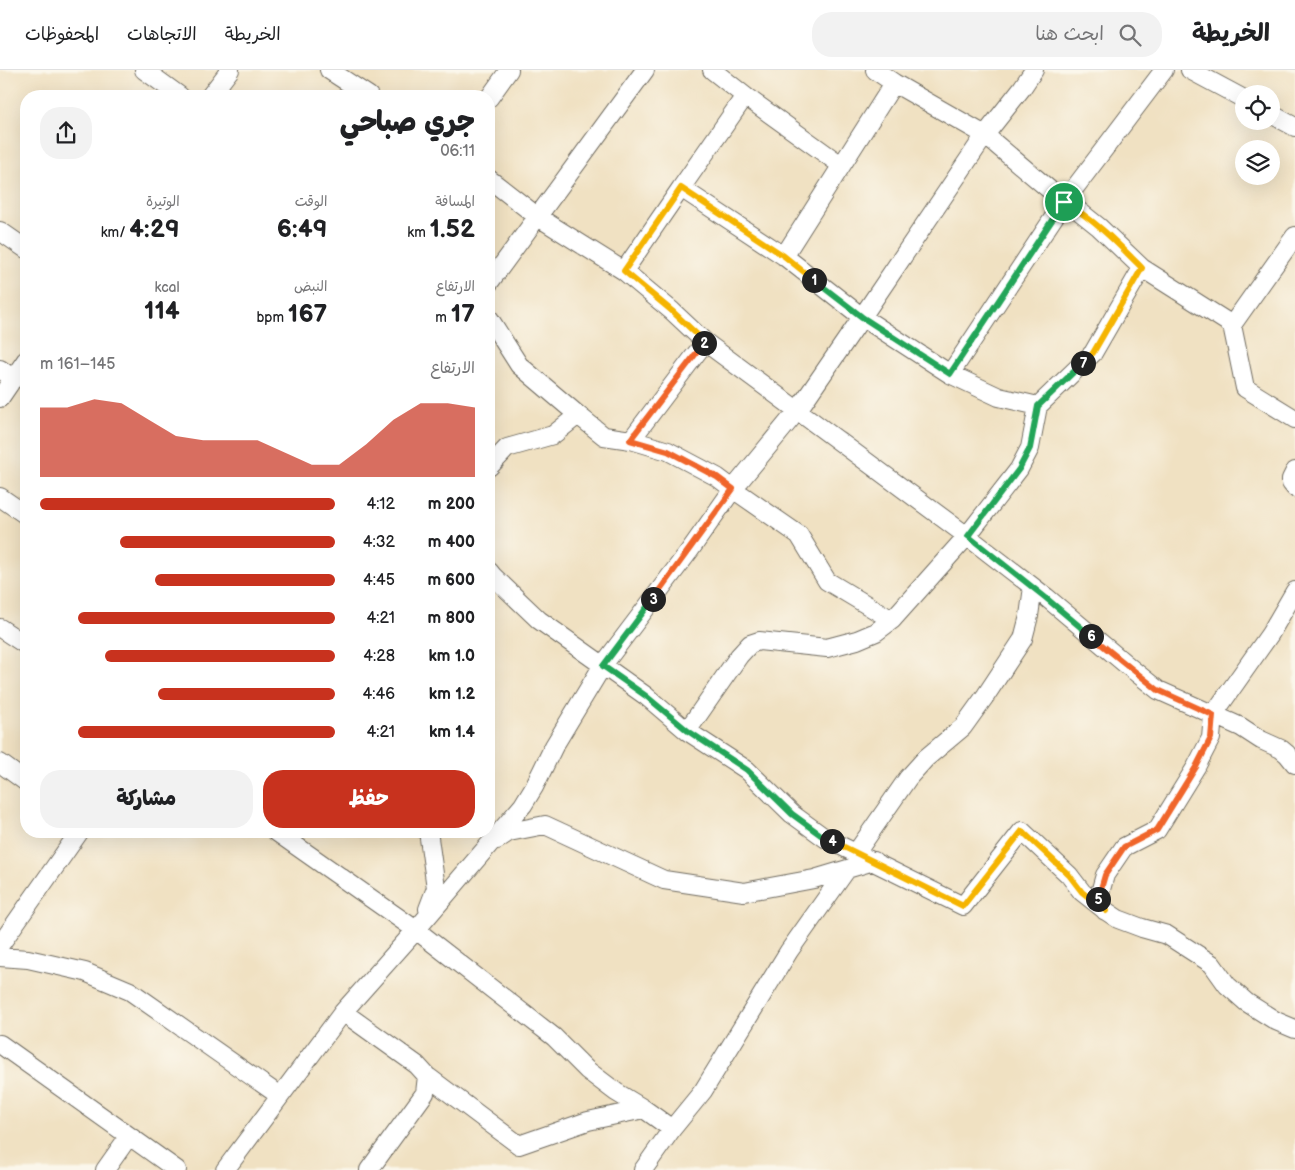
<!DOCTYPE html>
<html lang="ar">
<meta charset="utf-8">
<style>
:root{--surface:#fff;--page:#f2f2f2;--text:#202124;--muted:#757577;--line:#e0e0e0;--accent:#c8321e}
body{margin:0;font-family:"Balsamiq Sans","Playpen Sans Arabic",sans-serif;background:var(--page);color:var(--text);direction:rtl;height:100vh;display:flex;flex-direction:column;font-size:19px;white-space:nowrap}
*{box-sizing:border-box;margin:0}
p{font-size:16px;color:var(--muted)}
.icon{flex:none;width:28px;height:28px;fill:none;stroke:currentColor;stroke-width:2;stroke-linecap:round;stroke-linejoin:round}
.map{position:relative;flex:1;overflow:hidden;direction:ltr}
.side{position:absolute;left:20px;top:20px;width:475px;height:748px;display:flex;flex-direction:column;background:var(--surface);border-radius:20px;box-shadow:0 5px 20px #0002;direction:rtl}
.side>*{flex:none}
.controls{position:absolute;left:1235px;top:15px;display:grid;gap:10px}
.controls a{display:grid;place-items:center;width:45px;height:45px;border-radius:50%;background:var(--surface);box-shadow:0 5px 20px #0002;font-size:25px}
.pin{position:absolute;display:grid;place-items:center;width:42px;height:42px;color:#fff;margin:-21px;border:2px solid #fff;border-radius:50%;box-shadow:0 1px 5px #0007}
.km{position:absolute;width:25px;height:25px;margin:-12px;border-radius:50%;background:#222;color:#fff;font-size:14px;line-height:25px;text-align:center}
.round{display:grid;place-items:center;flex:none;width:52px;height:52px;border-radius:20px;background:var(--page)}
.head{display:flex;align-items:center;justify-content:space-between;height:85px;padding:0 20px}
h1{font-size:28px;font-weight:800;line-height:38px}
.metrics{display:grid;grid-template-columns:repeat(3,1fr);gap:8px;height:85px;padding:5px 20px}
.metrics div{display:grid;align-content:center}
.metrics b{font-size:25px;font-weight:800}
.metrics small{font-size:14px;font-weight:400}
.metrics p{font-size:14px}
.chart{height:140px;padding:10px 20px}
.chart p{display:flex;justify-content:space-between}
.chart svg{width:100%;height:90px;margin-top:5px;fill:var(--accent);opacity:.7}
.button{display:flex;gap:10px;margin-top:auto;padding:10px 20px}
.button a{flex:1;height:58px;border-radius:20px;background:var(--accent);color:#fff;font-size:20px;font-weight:800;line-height:58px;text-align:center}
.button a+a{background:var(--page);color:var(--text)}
ul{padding:0 20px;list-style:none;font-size:16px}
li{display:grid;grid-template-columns:80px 60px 1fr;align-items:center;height:38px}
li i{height:12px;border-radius:6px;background:var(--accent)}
header{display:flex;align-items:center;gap:30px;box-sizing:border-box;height:70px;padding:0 25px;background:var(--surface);border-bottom:1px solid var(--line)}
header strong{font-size:24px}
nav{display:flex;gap:28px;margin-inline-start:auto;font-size:18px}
.search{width:350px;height:45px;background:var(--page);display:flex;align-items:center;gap:12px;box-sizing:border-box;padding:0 18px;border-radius:20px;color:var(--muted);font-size:19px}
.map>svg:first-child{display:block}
</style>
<header>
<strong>الخريطة</strong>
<div class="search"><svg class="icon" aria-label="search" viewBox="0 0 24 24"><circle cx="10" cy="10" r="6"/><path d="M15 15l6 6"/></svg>ابحث هنا</div>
<nav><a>الخريطة</a><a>الاتجاهات</a><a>المحفوظات</a></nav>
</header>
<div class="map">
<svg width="1295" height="1100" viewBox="0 0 1295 1100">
<rect width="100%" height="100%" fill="#fbf7ec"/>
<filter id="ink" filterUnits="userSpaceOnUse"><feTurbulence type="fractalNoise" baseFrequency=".02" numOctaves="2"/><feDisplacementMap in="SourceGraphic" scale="10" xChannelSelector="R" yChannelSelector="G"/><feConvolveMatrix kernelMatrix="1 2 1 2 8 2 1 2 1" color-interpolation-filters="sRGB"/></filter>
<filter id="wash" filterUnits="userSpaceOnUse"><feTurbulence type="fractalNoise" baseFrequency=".0096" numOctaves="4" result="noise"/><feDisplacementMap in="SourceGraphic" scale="20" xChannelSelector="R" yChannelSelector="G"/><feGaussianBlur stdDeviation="1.12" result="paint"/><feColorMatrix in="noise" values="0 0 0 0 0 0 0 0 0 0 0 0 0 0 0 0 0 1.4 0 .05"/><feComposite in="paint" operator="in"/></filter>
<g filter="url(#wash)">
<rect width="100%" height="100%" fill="#f0e1c2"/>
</g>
<g filter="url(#ink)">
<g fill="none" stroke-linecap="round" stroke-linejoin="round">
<defs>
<path id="minor" d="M144 0 180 26
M329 0 369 26
M712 0 745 26 841 95
M875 0 894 13 985 65 1064 132 1079 141 1099 157 1142 198 1232 255 1245 318 1295 349
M1190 0 1244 29
M210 26 230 0
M489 28 509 0
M1271 44 1295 57
M489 109 538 147 624 201 672 241 705 272 967 466 1046 527 1128 596 1158 620 1241 657 1261 670 1281 679 1287 684 1295 694
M681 118 745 26
M0 161 26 179
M784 186 894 13
M624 201 681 118 784 186 862 247 950 304 999 327 1038 336 1093 283 1142 198
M489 213 645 0
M489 248 519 295 578 345 553 365 507 378 489 397
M1232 255 1295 166
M0 299 14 309
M950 304 1064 132 1164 0
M0 328 26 290
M631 370 705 272
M1295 401 1291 409V413L1295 418
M0 427 26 445
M489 501 493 506 539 550 646 626 687 661 747 700 792 744 825 768 963 836 1022 761 1069 805 1082 822 1106 841 1118 849 1142 858 1167 865 1212 894 1227 915 1246 932 1276 951 1295 959
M892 550 827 511 799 465 733 419 798 340 862 247 985 65 1022 18 1034 0
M0 558 26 575
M687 661 739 586 750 574 759 571 827 578 857 570 876 562 892 550 967 466 1019 399 1030 378 1038 336
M0 693 26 712
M275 761 416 860 554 967 587 1000 616 1022 644 1039 672 1059 643 1100
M497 770 509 762 545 755 664 810 744 822 814 809 874 791
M856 783 908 708 926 688 963 657 986 625 1023 569 1029 546 1033 517
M428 839 436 818 428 761
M1105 841 1098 830 1105 805 1124 777 1157 760 1196 697 1211 668 1213 645 1270 564 1295 521
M0 875 80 761
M0 887 28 889 85 902 130 921 280 1026
M343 942 417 995 427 1006 519 1075 588 1051 644 1039
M0 974 177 1100
M672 1059 703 1021 789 881 847 799
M105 1100 129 1066
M225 1100 343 942 416 860 523 735 534 717 554 676 603 595 690 480 733 419 717 407 668 381 631 370 604 366 578 345
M369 1100 425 1023 427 1006"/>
</defs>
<use href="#minor" stroke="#706b60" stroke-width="20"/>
<use href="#minor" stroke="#fff" stroke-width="18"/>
</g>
</g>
<g fill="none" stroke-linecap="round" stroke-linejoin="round" filter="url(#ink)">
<defs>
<path id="split-1" d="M814 210 862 247 950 304 1064 132"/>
<path id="split-2" d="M704 273 705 272 672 241 624 201 681 118 784 186 814 210"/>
<path id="split-3" d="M653 529 733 419 717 407 668 381 630 370 704 273"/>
<path id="split-4" d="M653 529 603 596 646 626 688 661 747 700 792 744 825 768 832 771"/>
<path id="split-5" d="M832 771 963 836 1022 761 1069 805 1082 822 1106 841 1098 830V829"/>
<path id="split-6" d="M1091 566 1158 620 1213 645 1211 668 1196 697 1157 760 1124 777 1105 805 1098 829"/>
<path id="split-7" d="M1083 293 1038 336 1030 378 1019 399 968 466 1046 528 1091 566"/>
<path id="split-8" d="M1064 132C1094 149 1118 174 1142 198L1093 283 1083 293"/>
</defs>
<use href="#split-1" stroke="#fff" stroke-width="10"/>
<use href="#split-2" stroke="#fff" stroke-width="10"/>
<use href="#split-3" stroke="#fff" stroke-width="10"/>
<use href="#split-4" stroke="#fff" stroke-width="10"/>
<use href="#split-5" stroke="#fff" stroke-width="10"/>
<use href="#split-6" stroke="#fff" stroke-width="10"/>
<use href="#split-7" stroke="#fff" stroke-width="10"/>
<use href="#split-8" stroke="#fff" stroke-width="10"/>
<use href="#split-1" stroke="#22a559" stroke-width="6"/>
<use href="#split-2" stroke="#f5b400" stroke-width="6"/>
<use href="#split-3" stroke="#f0652b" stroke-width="6"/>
<use href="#split-4" stroke="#22a559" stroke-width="6"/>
<use href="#split-5" stroke="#f5b400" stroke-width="6"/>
<use href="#split-6" stroke="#f0652b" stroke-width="6"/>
<use href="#split-7" stroke="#22a559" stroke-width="6"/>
<use href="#split-8" stroke="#f5b400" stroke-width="6"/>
</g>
</svg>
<div class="controls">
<a><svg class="icon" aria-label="locate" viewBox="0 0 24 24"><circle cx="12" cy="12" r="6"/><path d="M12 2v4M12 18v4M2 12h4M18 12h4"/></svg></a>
<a><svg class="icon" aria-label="layers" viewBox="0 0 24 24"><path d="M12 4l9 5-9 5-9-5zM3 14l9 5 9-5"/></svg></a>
</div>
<div class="pin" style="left:1064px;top:132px;background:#1e9e55"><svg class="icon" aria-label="arrive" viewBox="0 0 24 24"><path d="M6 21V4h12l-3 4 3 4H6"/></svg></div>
<b class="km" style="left:814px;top:210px">1</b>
<b class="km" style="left:704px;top:273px">2</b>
<b class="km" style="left:653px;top:529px">3</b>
<b class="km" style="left:832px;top:771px">4</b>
<b class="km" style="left:1098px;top:829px">5</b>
<b class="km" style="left:1091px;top:566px">6</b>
<b class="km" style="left:1083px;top:293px">7</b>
<section class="side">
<div class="head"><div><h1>جري صباحي</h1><p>06:11</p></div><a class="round"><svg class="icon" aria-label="share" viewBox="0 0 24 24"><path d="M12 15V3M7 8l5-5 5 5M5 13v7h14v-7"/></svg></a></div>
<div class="metrics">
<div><p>المسافة</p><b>1.52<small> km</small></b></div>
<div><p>الوقت</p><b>6:49</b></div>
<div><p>الوتيرة</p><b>4:29<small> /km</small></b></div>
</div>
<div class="metrics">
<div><p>الارتفاع</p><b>17<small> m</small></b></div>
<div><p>النبض</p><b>167<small> bpm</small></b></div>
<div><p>kcal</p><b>114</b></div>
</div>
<div class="chart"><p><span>الارتفاع</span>145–161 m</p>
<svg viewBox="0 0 160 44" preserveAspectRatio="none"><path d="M0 44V10L10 10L20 6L30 8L40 16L50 24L60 26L70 26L80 26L90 32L100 38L110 38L120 28L130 16L140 8L150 8L160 10V44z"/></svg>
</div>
<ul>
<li><b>200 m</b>4:12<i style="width:100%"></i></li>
<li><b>400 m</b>4:32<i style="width:73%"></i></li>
<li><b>600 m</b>4:45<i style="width:61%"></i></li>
<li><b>800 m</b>4:21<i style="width:87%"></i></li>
<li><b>1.0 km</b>4:28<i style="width:78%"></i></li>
<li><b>1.2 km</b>4:46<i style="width:60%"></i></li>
<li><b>1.4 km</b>4:21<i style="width:87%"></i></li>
</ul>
<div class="button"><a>حفظ</a><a>مشاركة</a></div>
</section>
</div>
